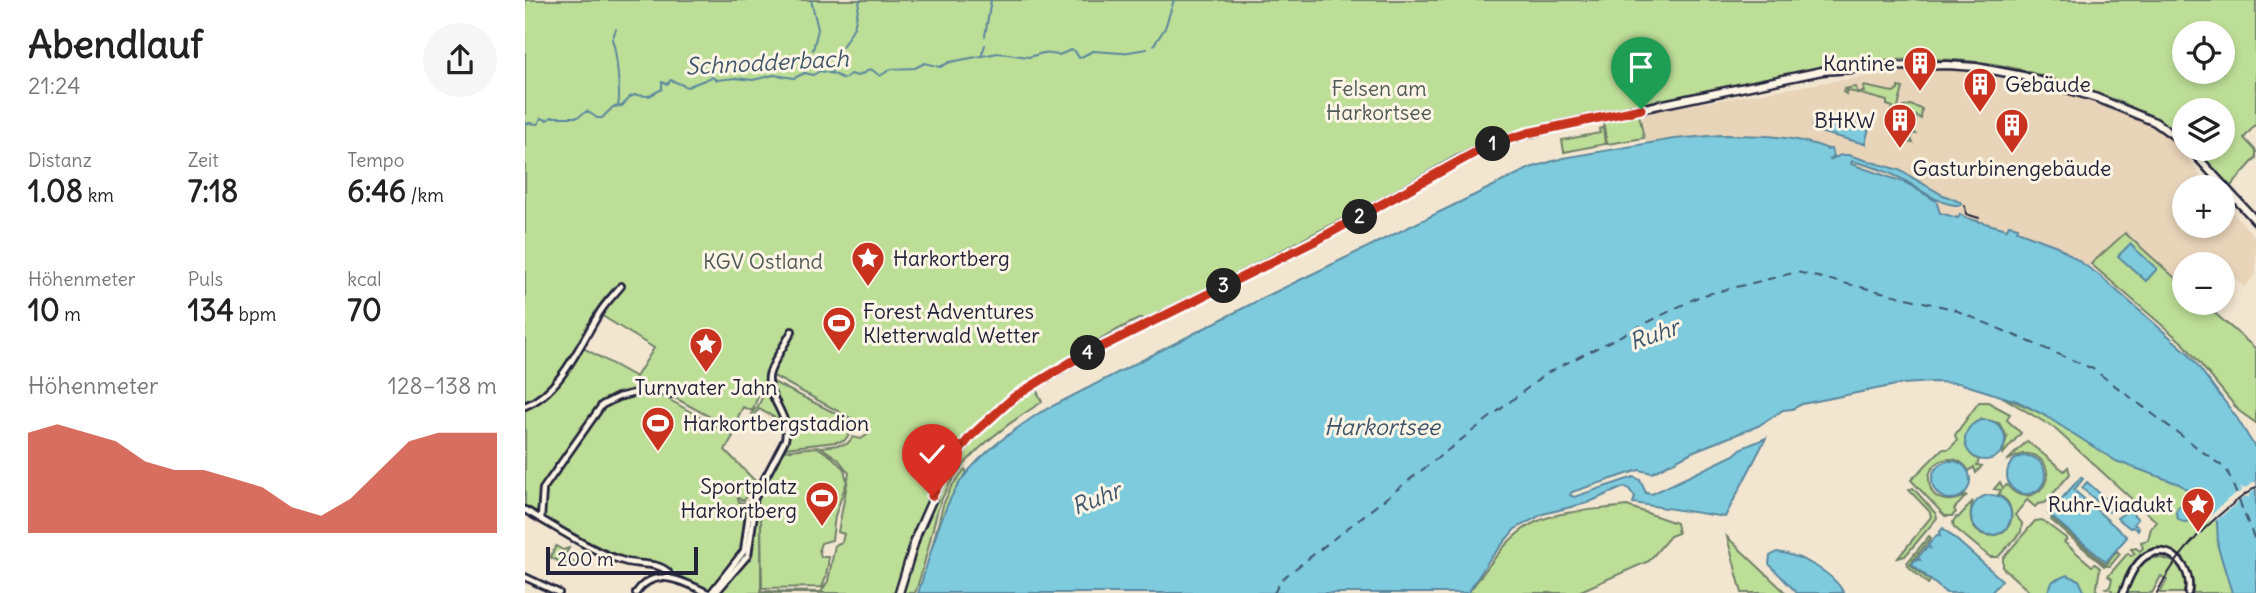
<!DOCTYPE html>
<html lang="de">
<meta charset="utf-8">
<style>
:root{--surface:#fff;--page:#f6f6f6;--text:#222;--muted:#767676;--accent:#c8321e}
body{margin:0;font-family:Delius,sans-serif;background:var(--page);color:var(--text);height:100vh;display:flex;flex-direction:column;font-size:26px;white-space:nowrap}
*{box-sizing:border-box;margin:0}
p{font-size:23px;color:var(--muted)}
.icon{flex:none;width:38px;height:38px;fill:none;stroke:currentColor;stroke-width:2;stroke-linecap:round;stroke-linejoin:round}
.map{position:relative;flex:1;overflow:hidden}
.sheet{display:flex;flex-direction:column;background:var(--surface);width:525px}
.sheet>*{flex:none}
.controls{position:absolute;left:1647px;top:21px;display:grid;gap:14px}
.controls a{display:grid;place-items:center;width:63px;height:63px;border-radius:50%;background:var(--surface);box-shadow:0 4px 10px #0003;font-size:35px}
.scale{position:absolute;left:21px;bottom:18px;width:152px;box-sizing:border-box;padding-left:7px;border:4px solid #22223b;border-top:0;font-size:19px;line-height:24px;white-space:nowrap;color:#22223b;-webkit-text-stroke:5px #fcf5e5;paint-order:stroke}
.pin{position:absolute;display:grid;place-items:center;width:60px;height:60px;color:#fff;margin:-72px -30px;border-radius:50% 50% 50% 0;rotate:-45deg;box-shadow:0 0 7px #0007}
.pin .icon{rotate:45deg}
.km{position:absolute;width:35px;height:35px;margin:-18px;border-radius:50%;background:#222;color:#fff;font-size:19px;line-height:35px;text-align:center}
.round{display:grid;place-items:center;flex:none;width:74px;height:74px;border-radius:37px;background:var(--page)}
.summary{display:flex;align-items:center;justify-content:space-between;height:119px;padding:0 28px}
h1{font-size:38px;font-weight:700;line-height:52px}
.figures{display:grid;grid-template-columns:repeat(3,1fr);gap:10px;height:119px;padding:7px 28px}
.figures div{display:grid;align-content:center}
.figures b{font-size:30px;font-weight:700}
.figures small{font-size:19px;font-weight:400}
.figures p{font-size:19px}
.chart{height:196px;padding:14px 28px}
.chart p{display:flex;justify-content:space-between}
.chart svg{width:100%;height:126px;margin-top:7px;fill:var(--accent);opacity:.7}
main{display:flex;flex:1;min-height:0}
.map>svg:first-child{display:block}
</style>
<main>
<section class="sheet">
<div class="summary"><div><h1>Abendlauf</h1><p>21:24</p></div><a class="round"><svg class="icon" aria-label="share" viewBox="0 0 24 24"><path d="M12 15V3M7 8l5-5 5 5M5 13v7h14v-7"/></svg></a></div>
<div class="figures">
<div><p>Distanz</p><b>1.08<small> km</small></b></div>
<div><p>Zeit</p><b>7:18</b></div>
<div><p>Tempo</p><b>6:46<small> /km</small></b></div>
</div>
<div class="figures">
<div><p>Höhenmeter</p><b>10<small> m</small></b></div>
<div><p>Puls</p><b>134<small> bpm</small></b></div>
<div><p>kcal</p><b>70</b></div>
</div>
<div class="chart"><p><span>Höhenmeter</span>128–138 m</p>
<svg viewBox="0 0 160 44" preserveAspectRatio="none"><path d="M0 44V9L10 6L20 9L30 12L40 19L50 22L60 22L70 25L80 28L90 35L100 38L110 32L120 22L130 12L140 9L150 9L160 9V44z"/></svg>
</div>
</section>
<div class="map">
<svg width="1731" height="593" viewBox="0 0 1731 593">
<rect width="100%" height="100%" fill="#f3e6d1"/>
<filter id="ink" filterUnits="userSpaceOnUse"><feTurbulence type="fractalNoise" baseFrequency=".0143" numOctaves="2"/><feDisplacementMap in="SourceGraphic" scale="14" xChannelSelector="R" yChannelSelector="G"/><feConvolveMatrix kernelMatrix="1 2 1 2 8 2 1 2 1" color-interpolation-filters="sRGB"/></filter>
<g filter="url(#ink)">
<path fill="#e8d4b9" d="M1436 70 1530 90 1598 111 1626 124 1650 140 1684 187H1659V226H1698V202L1731 238V274L1719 287 1687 256 1679 264H1659L1658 285 1600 234 1563 267 1532 246 1515 238 1495 234 1492 231 1493 227 1483 229 1441 218 1436 214 1434 218 1414 212 1343 168 1326 164 1327 161 1355 169 1413 200 1436 203 1362 166 1338 158 1304 161 1300 149 1295 146 1240 137 1196 135 1121 143 1116 113 1308 81 1386 71Z"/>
<path fill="#bdde97" stroke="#708069" stroke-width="2" fill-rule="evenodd" d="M0 0H1731V124L1719 138 1731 151V158L1705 187 1670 149H1698V110H1659V138C1627 113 1588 98 1550 86 1521 77 1492 67 1462 63 1358 49 1252 76 1151 97 1089 110 1025 120 965 140L827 214 621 320 616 318C599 326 579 336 566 347 554 357 537 362 524 370 483 394 443 427 419 468 396 507 385 550 372 593H190L149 574 140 566 104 561 88 555 0 508ZM1659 33H1698V72H1659ZM74 314 129 348 111 377 55 346ZM243 373 333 422 344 431 342 435 336 439 328 437 322 444 296 447 313 459 324 473 313 532 319 534 317 542 310 545 303 581 296 592 236 591V518L237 588 297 587 301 577 304 557H296L294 549 296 543 307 540 310 516 322 481 319 469 307 457 292 447 257 451 240 484 238 495 235 494 232 508 214 502 213 498 219 501 230 481 200 450 208 436 131 392 132 388 207 429 218 407 227 411Z
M1338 86 1368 92 1373 90V87L1378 88 1369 122 1365 121 1368 107 1362 105V101L1321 90V94L1318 92 1319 89 1331 87 1332 92H1339Z
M1385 105 1397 109 1396 119 1392 116 1391 120 1374 124 1379 107Z
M1114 114 1119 138 1082 144 1078 121Z
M1389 121 1391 122 1388 131 1391 134H1387L1386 138 1388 143 1373 141 1371 134 1374 125Z
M1078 128 1080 144 1039 152 1037 140 1075 133 1074 129Z
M1600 233 1659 286V303H1678L1731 349V423L1714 411 1659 344 1566 264Z
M246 381 326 421 329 428 319 441 259 448 262 424 234 409 229 415 226 414 233 406Z
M510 387 517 402C478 426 427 463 413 509 405 537 400 566 390 593H377C396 506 434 437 510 387Z
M1471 393 1684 489 1721 593H1635L1642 580 1636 576 1627 593H1600C1611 564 1623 547 1654 565L1659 559C1624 528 1607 565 1595 593H1587V590L1581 588 1585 587 1587 579 1583 576 1603 553 1606 556 1610 554 1606 549 1611 548 1615 551 1618 548 1616 542 1623 540 1626 528 1632 522 1529 428Z
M1454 402H1463L1485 414 1482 420 1496 433 1477 455 1482 437 1474 423 1457 419C1437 427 1434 450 1454 460L1452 465 1457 466 1451 473 1449 467 1444 471C1433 453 1411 456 1404 475 1403 503 1424 504 1442 495L1429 509 1431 512 1427 516H1420L1386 480 1417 449H1424L1432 441 1430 435Z
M1502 441 1539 471 1543 467 1545 474 1520 503 1513 504 1510 507 1502 500 1490 515 1497 523 1496 532 1473 557H1465L1429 527 1428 522 1431 517 1433 518 1448 501C1433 547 1492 544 1486 511 1485 503 1480 498 1473 495L1476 490 1469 489 1475 482 1478 488 1482 485C1504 514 1538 478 1514 458 1510 455 1503 453 1498 454 1493 455 1487 459 1483 460Z
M440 469 442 473C417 503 416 540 400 574L418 505 426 487Z
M1388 488 1411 514 1412 518 1380 556 1373 558 1406 517 1405 512 1384 490Z
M1102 506 1151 523 1153 533 1145 536 1124 561 1051 593H943C962 569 982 535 1011 522 1038 510 1073 510 1102 506Z
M1527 518 1581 565 1592 551 1595 554 1585 566H1579L1526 520Z
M1517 520 1542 539 1539 542 1567 566 1570 564 1575 568 1571 593H1506L1478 568V558L1510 521Z
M1404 536 1406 538 1385 564 1405 581 1403 584 1384 567 1382 563Z
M1202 537 1261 593H1217Z
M31 546 38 550 44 548 37 561 40 563 45 559 51 563 49 569 25 557Z"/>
<path fill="#7fcbde" stroke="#5a879d" stroke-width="2" d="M1294 115 1344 128 1340 144 1287 130 1290 116Z
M1196 135C1231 135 1270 135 1303 149L1301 150 1306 149 1309 156 1304 160 1316 155H1323L1374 170 1416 194 1437 203 1436 205C1415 207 1393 187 1375 178 1360 170 1343 165 1327 161L1326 164 1381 183 1411 201 1415 213 1433 218 1435 214 1441 218 1482 229 1484 225 1493 227 1492 231 1532 246 1574 275 1663 353 1712 418 1731 449V593H1707L1693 547 1692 522 1688 518 1674 511 1664 491 1654 484 1591 461 1519 415 1492 401 1434 383 1410 382 1376 384 1277 404 1267 409 1258 410 1233 426 1169 451 1127 473 1114 470 1047 492 1045 495 1049 497 1109 477 1115 480 1121 493 1127 494 1209 455 1217 448 1241 438 1200 517 1108 503 1110 497 1103 488 1099 487 1062 503 1018 514 990 529 964 560 943 593H393C404 560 413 520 430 490 448 458 485 433 514 413L738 298 1005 168 1038 158 1149 139Z
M1605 244 1632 269 1621 281 1593 256Z
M1440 440a20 20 0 1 1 40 0a20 20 0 1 1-40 0Z
M1482 475a19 19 0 1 1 38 0a19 19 0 1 1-38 0Z
M1407 480a19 19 0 1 1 38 0a19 19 0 1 1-38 0Z
M1556 477 1558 479 1549 490 1602 537 1581 562 1523 514Z
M1562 482 1589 506 1584 512 1557 488Z
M1446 515a20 20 0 1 1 40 0a20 20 0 1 1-40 0Z
M1651 513a9 9 0 1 1 18 0a9 9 0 1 1-18 0Z
M1604 510 1613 519 1609 524 1614 528 1613 530 1607 527 1605 528 1592 518Z
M1418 528 1477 580 1466 593H1421L1387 564 1391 559 1395 560 1393 557 1402 547 1405 548 1403 545 1412 535 1415 536 1414 533Z
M1252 552C1275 555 1308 572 1319 593H1272L1244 564 1245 556Z
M1542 575 1554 580 1560 593H1522L1528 581Z"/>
<path fill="#f3e6d1" d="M1731 481V489L1724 494V498L1721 496 1688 523 1682 519 1704 498 1717 491 1716 486 1719 489Z"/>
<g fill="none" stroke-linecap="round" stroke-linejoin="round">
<path stroke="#5a879d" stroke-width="2" d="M286 0 293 29 288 50
M91 29 87 40C91 46 96 97 93 105
M460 36 466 0
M629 45 640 28 649 0
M317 47 329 27 335 0
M457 54 460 45
M279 73 284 63 282 58
M307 74 306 68 312 55
M0 125 4 123 13 124 16 118 22 120 27 117H53L62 111 72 118H77L88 107 97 106 105 97 110 95 124 96 137 89V82L142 84 146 80 162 87 187 77 192 80 210 78 228 80 249 75 269 78 280 73 288 75 295 71 309 74 319 79 325 74 333 76 346 69 355 76 366 69 390 68 400 63 415 67 425 62 473 53 504 57 518 53 534 55 546 50 550 51 554 58 568 51 597 53 622 49"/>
<path stroke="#3e556c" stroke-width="2" stroke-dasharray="9 7" stroke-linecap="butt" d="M749 593 757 579 1022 373 1175 296 1272 272 1428 309 1568 369 1702 470 1731 543"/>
<defs>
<path id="street" d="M0 406C34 393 54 347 72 317 78 305 88 296 96 286
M0 510C31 527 68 553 102 562 115 565 132 562 143 572V577
M16 519 18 489 77 405 93 397 114 392 132 391 146 394
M0 577 34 593
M111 593C130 565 159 582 183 593
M186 593 219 551 225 507 260 440C266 414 241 398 244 376 246 364 261 343 267 331
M187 593 193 590 223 555 230 507 228 503
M1598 593C1603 580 1609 564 1621 556 1645 541 1669 569 1663 593"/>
<path id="secondary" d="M1665 149 1731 221
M374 593 392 534 419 473 446 436 489 397 566 351 794 239 933 160 973 142 1038 125 1297 71 1355 67 1422 65 1451 67 1498 76 1572 98 1630 122 1659 143"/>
</defs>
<use href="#street" stroke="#22223b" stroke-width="10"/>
<use href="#secondary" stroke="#22223b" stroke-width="11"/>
<use href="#street" stroke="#fcf5e5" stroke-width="4.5"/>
<use href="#secondary" stroke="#fcf5e5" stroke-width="6"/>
<path stroke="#22223b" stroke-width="2" d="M1440 206 1441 214 1454 218
M1632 593C1654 549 1691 514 1731 487"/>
</g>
</g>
<g fill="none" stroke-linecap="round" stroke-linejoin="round" filter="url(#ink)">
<defs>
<path id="route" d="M407 496 426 461 446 436 489 397 546 362 794 239 960 147 1003 133 1116 109"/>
</defs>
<use href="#route" stroke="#fff" stroke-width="14"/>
<use href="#route" stroke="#c8321e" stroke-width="9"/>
</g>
<defs>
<symbol id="building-pin" viewBox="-11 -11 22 30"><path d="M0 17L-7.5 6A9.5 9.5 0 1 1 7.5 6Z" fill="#c8321e" stroke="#fcf5e5"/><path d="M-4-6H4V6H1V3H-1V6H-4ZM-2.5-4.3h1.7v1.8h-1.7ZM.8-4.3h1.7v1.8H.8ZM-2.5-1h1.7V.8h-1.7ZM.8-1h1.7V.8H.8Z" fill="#fff"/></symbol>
<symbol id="sight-pin" viewBox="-11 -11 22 30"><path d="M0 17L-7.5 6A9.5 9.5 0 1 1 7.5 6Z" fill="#c8321e" stroke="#fcf5e5"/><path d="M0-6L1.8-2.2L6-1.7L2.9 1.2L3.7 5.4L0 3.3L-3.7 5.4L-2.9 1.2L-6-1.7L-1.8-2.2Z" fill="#fff"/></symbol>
<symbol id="stadium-pin" viewBox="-11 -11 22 30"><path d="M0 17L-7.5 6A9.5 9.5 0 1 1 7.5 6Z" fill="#c8321e" stroke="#fcf5e5"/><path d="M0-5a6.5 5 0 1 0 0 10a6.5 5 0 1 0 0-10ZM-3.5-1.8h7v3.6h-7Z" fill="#fff"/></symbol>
</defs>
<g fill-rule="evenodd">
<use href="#building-pin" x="1376" y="44" width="38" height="52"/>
<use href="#building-pin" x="1436" y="65" width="38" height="52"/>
<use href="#building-pin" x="1356" y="101" width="38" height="52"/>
<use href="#building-pin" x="1468" y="106" width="38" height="52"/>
<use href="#sight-pin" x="324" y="239" width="38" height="52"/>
<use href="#stadium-pin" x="295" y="304" width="38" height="52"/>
<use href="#sight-pin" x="162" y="325" width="38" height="52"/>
<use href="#stadium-pin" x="114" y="404" width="38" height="52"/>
<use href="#stadium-pin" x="278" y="479" width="38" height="52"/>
<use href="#sight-pin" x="1654" y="485" width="38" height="52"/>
</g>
<g text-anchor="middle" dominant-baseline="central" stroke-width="6" stroke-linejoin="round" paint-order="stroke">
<g font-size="21" fill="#22223b" stroke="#fcf5e5" text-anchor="end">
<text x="1370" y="63">Kantine</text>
<text x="1480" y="84" text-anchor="start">Gebäude</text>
<text x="1350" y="120">BHKW</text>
<text x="1487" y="168" text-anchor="middle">Gasturbinengebäude</text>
<text x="368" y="258" text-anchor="start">Harkortberg</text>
<text x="338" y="311" text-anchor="start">Forest Adventures<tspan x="338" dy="24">Kletterwald Wetter</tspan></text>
<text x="181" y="387" text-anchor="middle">Turnvater Jahn</text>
<text x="158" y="423" text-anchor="start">Harkortbergstadion</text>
<text x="272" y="486">Sportplatz<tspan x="272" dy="24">Harkortberg</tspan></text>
<text x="1648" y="504">Ruhr-Viadukt</text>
</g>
<g font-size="21" fill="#505a57" stroke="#fcf5e5">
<text x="854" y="88">Felsen am<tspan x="854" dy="24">Harkortsee</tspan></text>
<text x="238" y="261">KGV Ostland</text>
</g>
<g font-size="23" font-style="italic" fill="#3e556c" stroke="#fcf5e5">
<text transform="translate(242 62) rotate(-3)">Schnodderbach</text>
<text transform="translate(1129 334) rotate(-19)">Ruhr</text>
<text x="857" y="426">Harkortsee</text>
<text transform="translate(571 498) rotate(-22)">Ruhr</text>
</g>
</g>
</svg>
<div class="controls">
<a><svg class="icon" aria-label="locate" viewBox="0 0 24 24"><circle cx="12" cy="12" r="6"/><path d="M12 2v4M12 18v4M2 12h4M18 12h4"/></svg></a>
<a><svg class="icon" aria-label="layers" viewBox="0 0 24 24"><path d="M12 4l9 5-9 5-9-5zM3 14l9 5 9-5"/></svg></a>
<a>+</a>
<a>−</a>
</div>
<div class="scale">200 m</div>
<div class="pin" style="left:1116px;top:109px;background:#1e9e55"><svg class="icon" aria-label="arrive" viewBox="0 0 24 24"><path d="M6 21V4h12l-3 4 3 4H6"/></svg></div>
<div class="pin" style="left:407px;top:496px;background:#d93025"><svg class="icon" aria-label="check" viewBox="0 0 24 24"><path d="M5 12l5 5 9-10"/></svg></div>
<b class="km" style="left:968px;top:144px">1</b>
<b class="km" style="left:835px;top:217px">2</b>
<b class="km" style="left:699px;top:286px">3</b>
<b class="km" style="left:563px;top:353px">4</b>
</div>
</main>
